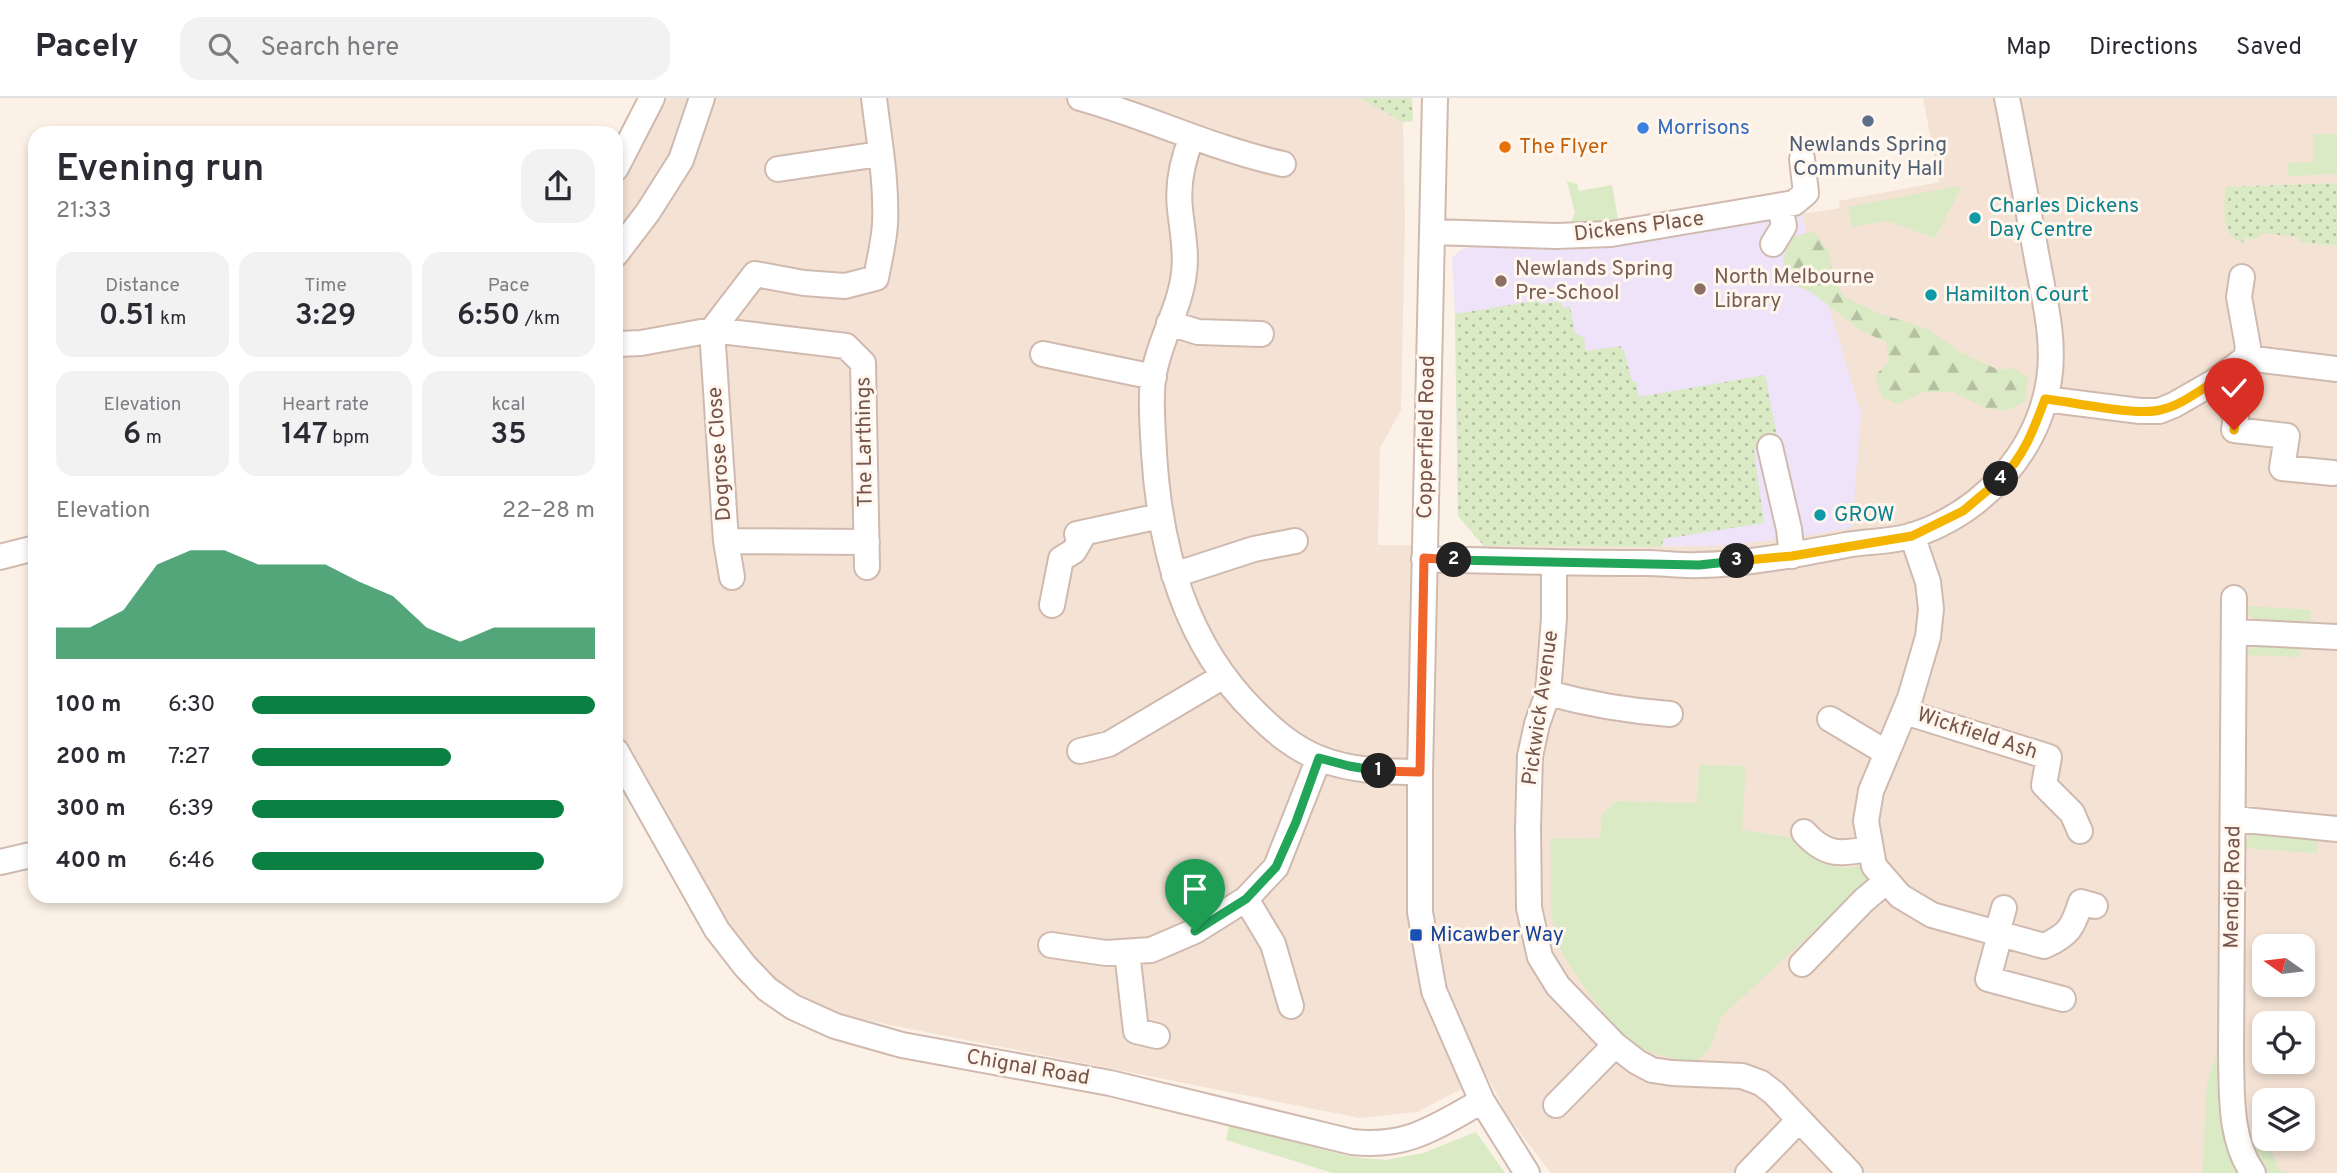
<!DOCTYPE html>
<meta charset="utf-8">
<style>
:root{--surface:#fff;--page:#f2f2f3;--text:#2b2b33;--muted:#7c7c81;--line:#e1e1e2;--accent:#0b8043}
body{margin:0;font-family:Overpass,sans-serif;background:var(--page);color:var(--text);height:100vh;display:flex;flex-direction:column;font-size:26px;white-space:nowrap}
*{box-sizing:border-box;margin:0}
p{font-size:23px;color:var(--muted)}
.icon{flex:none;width:38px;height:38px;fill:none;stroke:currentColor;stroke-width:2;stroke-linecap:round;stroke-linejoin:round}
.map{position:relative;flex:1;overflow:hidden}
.sheet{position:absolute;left:28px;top:28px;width:595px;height:777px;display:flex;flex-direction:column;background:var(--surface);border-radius:21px;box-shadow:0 4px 10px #0003}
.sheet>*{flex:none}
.needle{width:46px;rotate:284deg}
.tools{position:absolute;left:2252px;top:836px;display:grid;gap:14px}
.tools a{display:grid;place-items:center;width:63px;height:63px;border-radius:14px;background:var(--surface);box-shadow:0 4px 10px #0003;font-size:35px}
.pin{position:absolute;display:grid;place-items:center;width:60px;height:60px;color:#fff;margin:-72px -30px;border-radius:50% 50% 50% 0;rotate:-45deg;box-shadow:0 0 7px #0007}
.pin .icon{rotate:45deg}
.km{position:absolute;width:35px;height:35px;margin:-18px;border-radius:50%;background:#222;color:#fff;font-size:19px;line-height:35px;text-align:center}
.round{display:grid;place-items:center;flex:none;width:74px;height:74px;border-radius:21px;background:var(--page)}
.head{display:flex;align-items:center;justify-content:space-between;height:119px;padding:0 28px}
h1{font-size:38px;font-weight:600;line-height:52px}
.figures{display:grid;grid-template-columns:repeat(3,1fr);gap:10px;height:119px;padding:7px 28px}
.figures div{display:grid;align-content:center;border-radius:18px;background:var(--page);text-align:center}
.figures b{font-size:30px;font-weight:600}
.figures small{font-size:19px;font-weight:400}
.figures p{font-size:19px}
.chart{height:196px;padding:14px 28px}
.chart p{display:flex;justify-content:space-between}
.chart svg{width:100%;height:126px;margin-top:7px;fill:var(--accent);opacity:.7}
ul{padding:0 28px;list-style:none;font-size:23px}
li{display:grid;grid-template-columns:112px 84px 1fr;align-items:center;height:52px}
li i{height:18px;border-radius:9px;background:var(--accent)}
header{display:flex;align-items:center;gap:42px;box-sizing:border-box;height:98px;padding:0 35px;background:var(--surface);border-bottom:2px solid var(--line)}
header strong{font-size:33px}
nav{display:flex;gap:38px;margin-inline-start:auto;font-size:24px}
.search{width:490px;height:63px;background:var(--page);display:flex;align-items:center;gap:18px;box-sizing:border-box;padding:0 24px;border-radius:21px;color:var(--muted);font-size:26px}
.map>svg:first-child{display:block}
</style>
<header>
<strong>Pacely</strong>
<div class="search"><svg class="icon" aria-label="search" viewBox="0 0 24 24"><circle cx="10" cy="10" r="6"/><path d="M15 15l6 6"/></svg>Search here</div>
<nav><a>Map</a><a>Directions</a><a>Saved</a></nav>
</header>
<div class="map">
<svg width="2337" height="1075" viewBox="0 0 2337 1075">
<defs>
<pattern id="forest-firs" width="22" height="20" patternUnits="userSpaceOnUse" patternTransform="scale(1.75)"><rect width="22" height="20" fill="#d9eac5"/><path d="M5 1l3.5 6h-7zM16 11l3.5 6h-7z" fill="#b5c0a2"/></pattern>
<pattern id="park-dots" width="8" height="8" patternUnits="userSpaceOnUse" patternTransform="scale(1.75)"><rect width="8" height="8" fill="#d9eac5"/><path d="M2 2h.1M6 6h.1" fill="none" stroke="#b5c0a2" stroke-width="1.8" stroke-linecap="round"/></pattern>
</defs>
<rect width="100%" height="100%" fill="#fcf1e7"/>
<path fill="#f4e2d5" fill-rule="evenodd" d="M644 0H1359L1403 24 1405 124 1401 312 1380 350 1378 447 1604 449 1714 448 1773 442 1808 141 1801 116 1840 110 1839 103 1939 84 1923 0H2337V85L2226 89 2225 120 2227 131 2244 140 2255 141 2264 135 2298 139 2303 145 2337 148V1075H1551L1509 1020 1487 978 1417 1014 1360 1020 825 914 767 880 697 782 636 669 616 625V53ZM1699 667 1741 732 1788 739 1806 754 1828 767 1846 770 1863 767 1721 919 1709 951 1690 963 1650 953 1590 896 1575 874 1557 843 1550 741 1600 740 1602 716 1616 703 1697 705ZM2264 849H2303V887H2264ZM2264 926H2303V964H2264ZM2264 1003H2303V1041H2264Z"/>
<path fill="#eee3f9" d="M1801 116 1861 315 1852 430 1804 438 1795 431 1779 432 1773 442 1714 448H1484L1458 418 1455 216 1452 160 1459 153 1473 147 1544 151H1596Z"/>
<path fill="#d9eac5" d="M2314 36H2337V76L2288 78V65L2313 64Z
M1567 83 1577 86 1579 93 1612 87 1619 126 1571 124 1575 115Z
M1959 88 1960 92 1935 140 1887 123 1852 129 1848 109Z
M2247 508 2311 512 2310 524 2254 521 2248 517Z
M2254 547 2301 548 2300 559 2247 557 2249 551Z
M1699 667 1746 668 1742 732 1788 739 1806 754 1828 767 1846 770 1863 767 1871 780 1721 919C1716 932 1713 953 1699 961 1687 968 1638 952 1628 942 1611 926 1563 864 1557 842 1547 810 1553 773 1550 741L1600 740 1602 716 1616 703 1697 705Z
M2257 734 2318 740 2317 755 2244 750 2249 737Z
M2219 949 2223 950 2227 1044 2230 1058 2240 1075H2203L2206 993 2209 978Z
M1229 1027 1352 1059 1386 1062 1423 1055 1476 1034 1505 1075H1333L1226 1042Z
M2267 1042 2279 1072 2289 1075H2266L2249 1043Z"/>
<path fill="url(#forest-firs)" d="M1813 133 1828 152 1835 182 1844 199 1881 216 1928 231 1961 255 1999 272 2013 270 2028 280 2025 303 2008 312 1988 311 1953 294H1924L1898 306 1883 300 1875 278 1889 263 1886 244 1860 232 1811 194 1788 185 1783 163 1788 140Z"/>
<path fill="url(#park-dots)" d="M1359 0H1412L1413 23 1403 24Z
M2337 85V148L2303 145 2297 139 2264 135 2255 141 2244 140 2243 145C2219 137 2225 109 2225 89Z
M1540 202 1541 206 1561 203 1562 210 1570 208 1575 235 1584 240 1586 253 1620 248 1624 253 1632 283H1636L1639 299 1765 277 1779 348 1754 352 1764 425 1663 441 1662 449 1484 448 1458 418 1455 216Z"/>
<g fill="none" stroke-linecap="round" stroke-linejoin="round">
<defs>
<path id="minor" d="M1080 0C1149 19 1213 51 1283 66
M1435 0 1420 674V814L1434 893 1482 1003 1527 1075
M1192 39C1182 63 1177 85 1180 111 1182 132 1187 154 1184 175 1180 211 1158 244 1153 281 1150 306 1153 331 1154 355 1160 452 1185 546 1256 615 1275 634 1295 651 1321 661 1352 673 1387 674 1420 674
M616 70 652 0
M778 71 880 56
M1432 134 1556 138 1611 136 1794 105 1806 95 1802 61
M1773 146 1784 128 1780 108
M616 156 648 114 681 62 702 0
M2242 179 2239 199 2248 249 2246 260
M1169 225 1198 234 1261 236
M616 246 641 245 712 232 846 248 863 265 867 469
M1043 256 1154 279
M2214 284 2236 319 2234 332 2287 338 2282 370 2333 375
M2045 301 2140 313H2159L2174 307 2214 284 2246 260 2337 271
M1770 349 1789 431 1792 458
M1077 436 1160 418
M1912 437 1928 484 1931 511 1928 539 1910 600 1871 693 1866 723 1874 768 1900 798 1932 817 2044 848C2069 837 2073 829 2081 804L2095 808
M726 443 867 444
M0 459 35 450
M1424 461C1498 463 1572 465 1646 465 1664 465 1682 468 1699 467 1747 466 1799 456 1846 447 1868 443 1893 444 1914 437 1983 414 2038 354 2049 282 2055 243 2045 204 2038 166 2028 111 2018 55 2007 0
M1554 465V520L1548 595 1537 626 1530 658 1528 730 1529 810 1540 859 1558 888 1615 947 1637 964 1652 972 1672 975 1742 978 1761 985 1774 995 1850 1075
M1174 477 1254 451 1295 443
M732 479 726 443 712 232 755 176 804 185 845 188 876 180C879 163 884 144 885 126 887 84 879 42 874 0
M2234 500 2231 955C2232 994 2229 1041 2253 1075
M1052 507 1061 461 1074 453 1085 434
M2235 534 2337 539
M1548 595C1588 606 1628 613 1670 616
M1905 614 2049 659 2044 687 2072 715 2080 733
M1830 621 1887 655
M616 653 717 832 745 868 767 891 793 909 835 928 902 947 1110 985 1352 1044C1408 1050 1435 1029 1482 1003
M1080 653 1109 646 1222 579
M2234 721 2337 731
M1804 734C1825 758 1841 757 1870 750
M0 764 35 756
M1246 801 1273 846 1291 908
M1997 835 2004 810
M2000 836 1988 881 2063 901
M1051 847 1106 855 1151 852 1195 833 1246 801 1276 769 1319 660
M1127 854 1136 933 1157 938
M1802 866 1864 802 1887 783
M1556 1007 1615 947
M1748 1075 1799 1022"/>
</defs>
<use href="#minor" stroke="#d0baaf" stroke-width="28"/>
<use href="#minor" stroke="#fff" stroke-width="24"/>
</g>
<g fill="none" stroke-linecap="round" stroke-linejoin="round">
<defs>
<path id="split-1" d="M1195 833 1246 801 1276 769 1296 724 1319 660 1349 668 1379 673"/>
<path id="split-2" d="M1379 673 1420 674 1424 460 1454 462"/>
<path id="split-3" d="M1454 462 1699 467 1737 463"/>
<path id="split-4" d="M1737 463 1792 458 1912 438 1963 413 2001 381"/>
<path id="split-5" d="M2001 381C2024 358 2034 331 2045 301 2073 304 2135 318 2160 312 2180 308 2197 294 2214 284L2236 319 2234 332"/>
</defs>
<use href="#split-1" stroke="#fff" stroke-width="14"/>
<use href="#split-2" stroke="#fff" stroke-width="14"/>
<use href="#split-3" stroke="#fff" stroke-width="14"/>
<use href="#split-4" stroke="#fff" stroke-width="14"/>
<use href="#split-5" stroke="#fff" stroke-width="14"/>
<use href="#split-1" stroke="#22a559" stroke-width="9"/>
<use href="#split-2" stroke="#f0652b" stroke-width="9"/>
<use href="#split-3" stroke="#22a559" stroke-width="9"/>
<use href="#split-4" stroke="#f5b400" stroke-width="9"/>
<use href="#split-5" stroke="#f5b400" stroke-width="9"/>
</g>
<circle fill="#5c6f8a" stroke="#fff6ed" stroke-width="2.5" cx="1868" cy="23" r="7"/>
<circle fill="#3f7fe0" stroke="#fff6ed" stroke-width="2.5" cx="1643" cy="30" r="7"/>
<circle fill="#e8710a" stroke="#fff6ed" stroke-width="2.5" cx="1505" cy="49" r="7"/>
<g fill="#0f9aa8" stroke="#fff6ed" stroke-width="2.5">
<circle cx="1975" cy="120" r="7"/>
<circle cx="1931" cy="197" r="7"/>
<circle cx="1820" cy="417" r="7"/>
</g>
<g fill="#8d6e63" stroke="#fff6ed" stroke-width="2.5">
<circle cx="1501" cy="183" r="7"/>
<circle cx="1700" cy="191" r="7"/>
</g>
<rect fill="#1a4fb4" stroke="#fff6ed" stroke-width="2.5" x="1409" y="830" width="14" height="14" rx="3.5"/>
<g text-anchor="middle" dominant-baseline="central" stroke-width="6" stroke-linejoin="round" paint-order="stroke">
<g font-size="21" fill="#366cbe" stroke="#fff6ed" text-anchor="start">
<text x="1657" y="30">Morrisons</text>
</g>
<g font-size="21" fill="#4e5e75" stroke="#fff6ed">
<text x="1868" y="47">Newlands Spring<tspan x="1868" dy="24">Community Hall</tspan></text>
</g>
<g font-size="21" fill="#c56008" stroke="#fff6ed" text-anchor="start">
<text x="1519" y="49">The Flyer</text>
</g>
<g font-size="21" fill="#0d838f" stroke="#fff6ed" text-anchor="start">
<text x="1989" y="108">Charles Dickens<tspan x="1989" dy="24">Day Centre</tspan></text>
<text x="1945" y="197">Hamilton Court</text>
<text x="1834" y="417">GROW</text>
</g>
<g font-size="21" fill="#76554b" stroke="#fff6ed">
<text transform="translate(1639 129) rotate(-7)">Dickens Place</text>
<text transform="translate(1427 339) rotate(-89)">Copperfield Road</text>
<text transform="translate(865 344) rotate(-91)">The Larthings</text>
<text transform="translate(720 356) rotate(-94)">Dogrose Close</text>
<text transform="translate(1541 610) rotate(-82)">Pickwick Avenue</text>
<text transform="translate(1977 636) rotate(18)">Wickfield Ash</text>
<text transform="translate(2233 789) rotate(-89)">Mendip Road</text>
<text transform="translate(1028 970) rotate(10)">Chignal Road</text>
</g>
<g font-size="21" fill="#785e54" stroke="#fff6ed" text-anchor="start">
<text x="1515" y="171">Newlands Spring<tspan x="1515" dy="24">Pre-School</tspan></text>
<text x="1714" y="179">North Melbourne<tspan x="1714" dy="24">Library</tspan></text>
</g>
<g font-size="21" fill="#164399" stroke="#fff6ed" text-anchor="start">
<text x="1430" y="837">Micawber Way</text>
</g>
</g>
</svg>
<div class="tools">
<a><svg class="needle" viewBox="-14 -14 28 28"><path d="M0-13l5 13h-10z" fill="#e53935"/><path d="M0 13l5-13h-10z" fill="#7c7c81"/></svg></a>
<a><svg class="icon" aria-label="locate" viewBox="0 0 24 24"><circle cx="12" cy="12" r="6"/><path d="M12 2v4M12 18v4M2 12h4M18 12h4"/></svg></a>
<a><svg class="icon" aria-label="layers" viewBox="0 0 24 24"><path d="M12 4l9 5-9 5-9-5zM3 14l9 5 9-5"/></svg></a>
</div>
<div class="pin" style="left:1195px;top:833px;background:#1e9e55"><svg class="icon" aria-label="arrive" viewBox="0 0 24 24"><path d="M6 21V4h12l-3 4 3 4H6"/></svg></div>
<div class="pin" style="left:2234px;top:332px;background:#d93025"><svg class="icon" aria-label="check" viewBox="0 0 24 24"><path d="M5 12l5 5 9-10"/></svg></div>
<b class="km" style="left:1379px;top:673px">1</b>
<b class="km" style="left:1454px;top:462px">2</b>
<b class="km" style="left:1737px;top:463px">3</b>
<b class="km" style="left:2001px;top:381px">4</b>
<section class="sheet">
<div class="head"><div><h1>Evening run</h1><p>21:33</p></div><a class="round"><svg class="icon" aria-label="share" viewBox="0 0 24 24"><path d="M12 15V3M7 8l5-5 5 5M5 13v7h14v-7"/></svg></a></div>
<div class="figures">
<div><p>Distance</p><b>0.51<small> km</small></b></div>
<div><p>Time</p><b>3:29</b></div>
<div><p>Pace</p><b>6:50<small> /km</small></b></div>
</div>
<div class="figures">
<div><p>Elevation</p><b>6<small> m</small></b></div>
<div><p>Heart rate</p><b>147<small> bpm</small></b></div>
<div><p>kcal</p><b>35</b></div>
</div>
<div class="chart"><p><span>Elevation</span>22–28 m</p>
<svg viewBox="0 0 160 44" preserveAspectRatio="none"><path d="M0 44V33L10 33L20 27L30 11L40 6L50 6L60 11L70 11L80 11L90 17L100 22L110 33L120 38L130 33L140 33L150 33L160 33V44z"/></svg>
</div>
<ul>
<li><b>100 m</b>6:30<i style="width:100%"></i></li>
<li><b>200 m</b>7:27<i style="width:58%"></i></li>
<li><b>300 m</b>6:39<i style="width:91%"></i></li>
<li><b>400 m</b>6:46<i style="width:85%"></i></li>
</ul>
</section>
</div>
